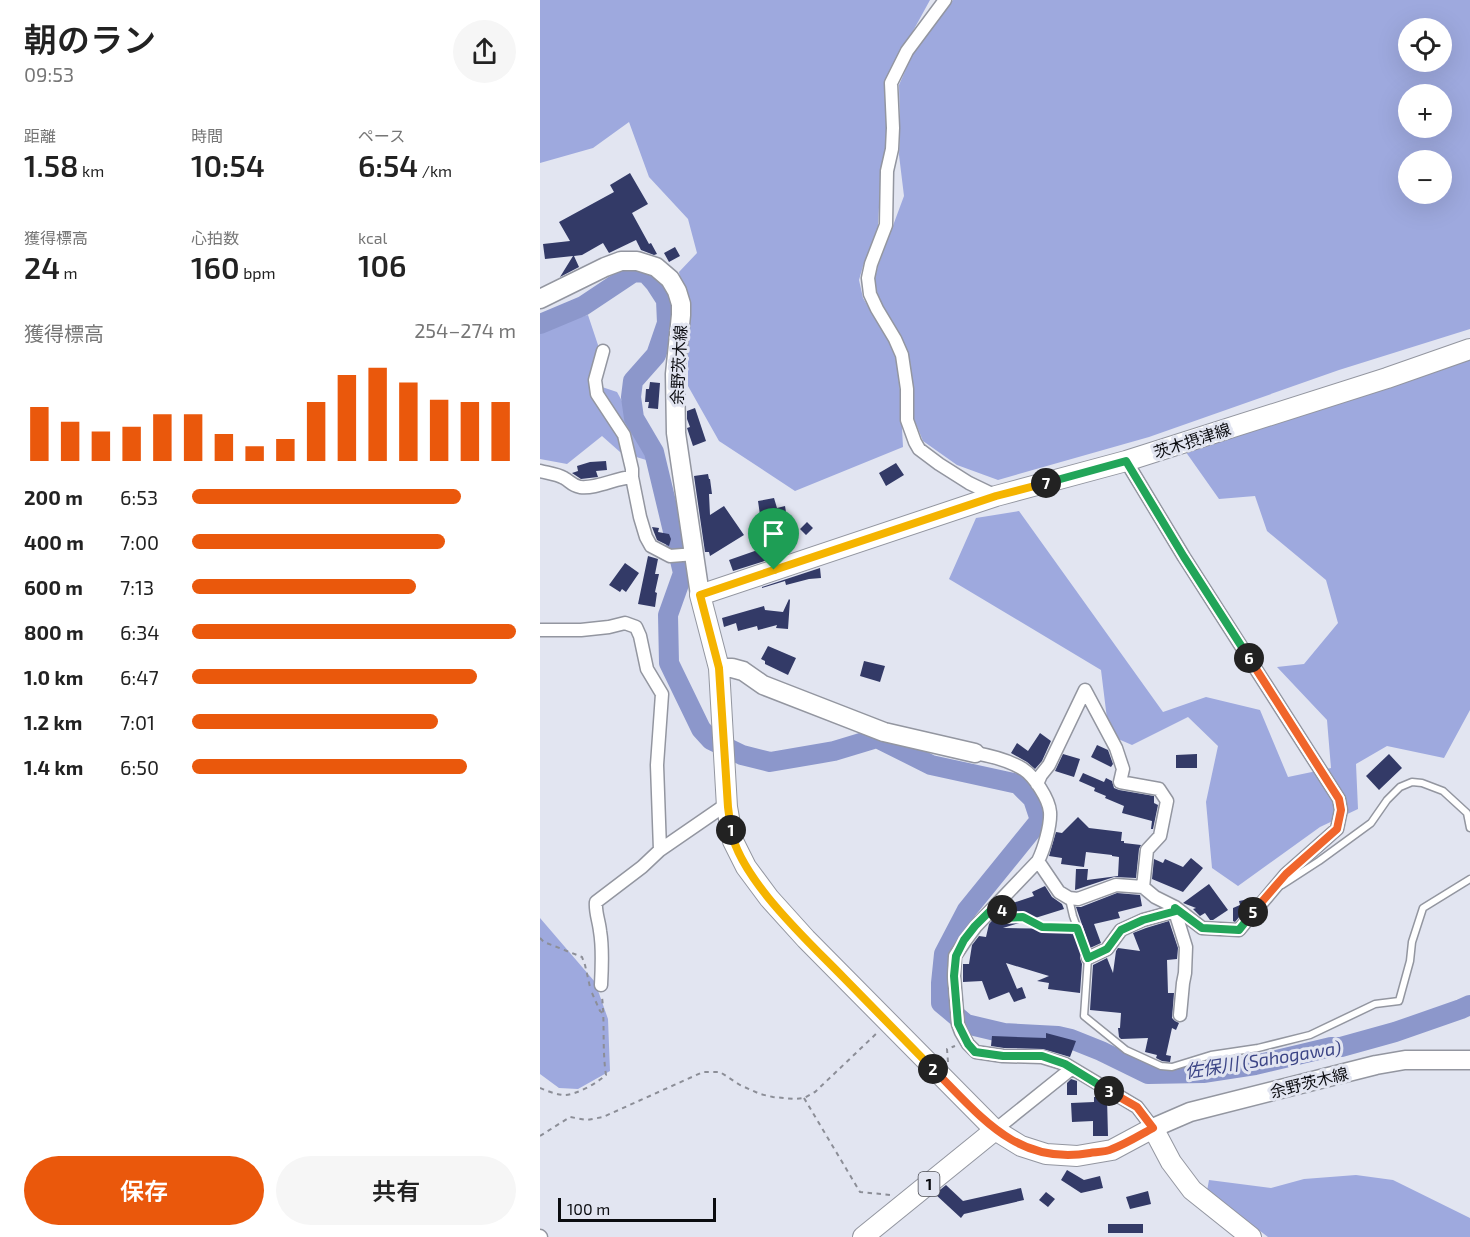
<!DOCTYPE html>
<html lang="ja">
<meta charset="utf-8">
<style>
:root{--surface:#fff;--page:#f6f6f6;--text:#222;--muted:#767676;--accent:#ea580c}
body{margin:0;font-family:"Exo 2","Noto Sans JP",sans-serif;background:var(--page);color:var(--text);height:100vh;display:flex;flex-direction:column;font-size:22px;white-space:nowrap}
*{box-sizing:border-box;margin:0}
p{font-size:20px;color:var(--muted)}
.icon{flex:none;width:33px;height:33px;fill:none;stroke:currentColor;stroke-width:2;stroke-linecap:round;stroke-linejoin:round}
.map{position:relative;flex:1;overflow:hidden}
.details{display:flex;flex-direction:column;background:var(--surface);width:540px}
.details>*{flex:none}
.buttons{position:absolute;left:858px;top:18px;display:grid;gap:12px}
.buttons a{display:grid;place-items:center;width:54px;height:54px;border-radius:50%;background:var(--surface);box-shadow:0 6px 24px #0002;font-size:30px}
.scale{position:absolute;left:18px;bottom:15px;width:158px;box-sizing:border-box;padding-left:6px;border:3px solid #0b0c10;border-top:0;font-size:16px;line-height:21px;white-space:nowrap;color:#0b0c10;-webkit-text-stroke:4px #e2e5f1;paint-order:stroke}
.pin{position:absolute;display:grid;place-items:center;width:51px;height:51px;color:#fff;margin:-62px -26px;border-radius:50% 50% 50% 0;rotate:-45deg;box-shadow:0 0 6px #0007}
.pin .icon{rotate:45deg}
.km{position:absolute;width:30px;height:30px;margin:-15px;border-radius:50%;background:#222;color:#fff;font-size:16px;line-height:30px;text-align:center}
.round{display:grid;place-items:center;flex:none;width:63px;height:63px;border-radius:32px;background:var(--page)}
.headline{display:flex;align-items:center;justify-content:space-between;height:102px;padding:0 24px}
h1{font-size:33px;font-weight:600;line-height:45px}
.figures{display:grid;grid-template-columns:repeat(3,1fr);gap:9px;height:102px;padding:6px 24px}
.figures div{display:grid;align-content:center}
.figures b{font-size:30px;font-weight:600}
.figures small{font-size:16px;font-weight:400}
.figures p{font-size:16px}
.chart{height:168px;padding:12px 24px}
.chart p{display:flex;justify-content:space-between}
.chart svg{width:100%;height:108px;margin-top:6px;stroke:var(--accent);stroke-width:6}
.primary-button{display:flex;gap:12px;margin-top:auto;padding:12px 24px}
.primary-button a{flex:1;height:69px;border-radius:36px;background:var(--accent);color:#fff;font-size:24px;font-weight:600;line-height:69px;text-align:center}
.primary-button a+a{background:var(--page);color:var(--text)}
ul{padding:0 24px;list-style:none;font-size:20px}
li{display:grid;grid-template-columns:96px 72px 1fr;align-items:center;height:45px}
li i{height:15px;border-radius:8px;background:var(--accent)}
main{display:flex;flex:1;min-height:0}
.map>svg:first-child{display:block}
</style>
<main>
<section class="details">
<div class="headline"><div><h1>朝のラン</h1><p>09:53</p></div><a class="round"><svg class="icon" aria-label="share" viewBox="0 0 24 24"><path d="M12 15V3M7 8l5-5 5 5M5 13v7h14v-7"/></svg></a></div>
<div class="figures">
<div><p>距離</p><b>1.58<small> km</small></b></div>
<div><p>時間</p><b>10:54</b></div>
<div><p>ペース</p><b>6:54<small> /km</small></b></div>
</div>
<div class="figures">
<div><p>獲得標高</p><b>24<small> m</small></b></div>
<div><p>心拍数</p><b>160<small> bpm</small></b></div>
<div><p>kcal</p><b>106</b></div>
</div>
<div class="chart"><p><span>獲得標高</span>254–274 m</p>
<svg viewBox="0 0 160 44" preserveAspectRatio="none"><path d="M5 44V22M15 44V28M25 44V32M35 44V30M45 44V25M55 44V25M65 44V33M75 44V38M85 44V35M95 44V20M105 44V9M115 44V6M125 44V12M135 44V19M145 44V20M155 44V20"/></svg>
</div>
<ul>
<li><b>200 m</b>6:53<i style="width:83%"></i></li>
<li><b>400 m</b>7:00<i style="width:78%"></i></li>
<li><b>600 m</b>7:13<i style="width:69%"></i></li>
<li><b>800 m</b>6:34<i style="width:100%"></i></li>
<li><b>1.0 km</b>6:47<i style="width:88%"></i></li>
<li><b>1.2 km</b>7:01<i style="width:76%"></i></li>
<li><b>1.4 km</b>6:50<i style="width:85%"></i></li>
</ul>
<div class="primary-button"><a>保存</a><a>共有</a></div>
</section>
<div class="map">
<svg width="930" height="1237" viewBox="0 0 930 1237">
<rect width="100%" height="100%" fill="#e2e5f1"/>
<path fill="#9ea9de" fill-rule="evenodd" d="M0 0H390L344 84 348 130 347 150 341 170 338 226 323 266 319 280 323 298 350 344 356 359 360 390 363 447 255 491 179 441 148 386V317L139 272 157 253 148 219 109 177 89 122 53 148 0 163Z
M413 0H930V329L799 370 609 437 458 480 417 465 383 441 374 419 372 389 343 310 334 282 338 266 364 196 359 155 360 129 359 85 372 55ZM868 28H902V62H868ZM868 94H902V128H868ZM868 160H902V194H868Z
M48 315 60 351 53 384 77 392 116 463 80 452 62 436 27 464 0 459V328Z
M930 354V710L904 758 847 746 816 764 818 809 780 827 698 886 672 868 666 802 678 746 648 717 592 745 569 735 561 670 409 579 436 518 479 511 623 712 666 697 720 710 748 777 791 768 787 720 737 667 764 664 798 623 786 580 727 531 715 496 679 499 643 448Z
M0 918 55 982 68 1019 70 1071 38 1089 19 1088 0 1074Z
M816 1175 853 1180 930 1218V1237H728L667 1191 669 1180 731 1188 764 1179Z"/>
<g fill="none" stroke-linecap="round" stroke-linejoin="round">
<path stroke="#8c97cb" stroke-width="20" d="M0 324 43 306 94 272 106 273 115 283 126 300 127 323 116 355 93 381 91 397 94 418 114 452 143 573 128 615 129 663 161 729 171 740 202 755 230 762 294 751 337 738 391 765 478 784 493 799 500 820 427 910 404 954 401 983V1003L426 1024 464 1033 518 1036 531 1039 561 1051 608 1074 663 1073 715 1065 791 1047H801L855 1032 921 1009 930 1005"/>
</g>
<path fill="#333a67" d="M90 173 108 204 92 213 109 244 111 243 117 254 114 255 101 250 96 240 69 253 63 243 42 255 34 256 39 267 20 277 33 256 5 259 3 244 30 241 19 222 74 192 70 185Z
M135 247 140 256 129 262 124 253Z
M110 382 120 383 118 409 108 408 109 402H105L106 389H109Z
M155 408 166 441 153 446 147 428 150 427 147 419V411Z
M66 461 67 470 56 471 58 477 41 479 32 473 38 471 37 466 50 462Z
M356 463 364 475 346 486 339 473Z
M168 474 169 479H170L172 494H169L170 515 184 506 204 535 170 556 169 552H165L154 476Z
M234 498 237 508 245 506 248 524 222 529 218 501Z
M267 522 273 528 266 535 260 529Z
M112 527 119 528 118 532 129 534 131 539 129 546 117 540Z
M226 547 231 559 193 571 189 560Z
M108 556 118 559 115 574H119L115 592 117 593 115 607 98 604Z
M85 563 99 573 86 592 82 589 80 592 69 585Z
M280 568 281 578 269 579 246 585 245 581 222 588V587Z
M249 599 250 600 248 629 236 628 237 625 218 630 217 626 198 631 196 623 184 627 182 618 224 606 225 610 243 612Z
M228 646 256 658 248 675 225 664V661L221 659Z
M324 661 345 666 340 682 320 676Z
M500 733 511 741 502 761 495 769 487 762 471 753 477 743 488 751Z
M557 745 568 750 573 764 571 767 551 757Z
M523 754 540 759 534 777 515 771Z
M657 754V768H636V755Z
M849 754 862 768 839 790 826 776Z
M543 773 564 782 566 778 572 781 574 788 579 790 614 796V803L618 805 613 829H611L612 821 582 813 584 806 565 798 566 796 554 791 555 788 539 781Z
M538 817 549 828 582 832 581 841H584V843L601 845 599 849 596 878 574 877 535 890 536 869H548L547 880 578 876 579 857 572 856V855L546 852 544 867 521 864 522 858 509 856 516 832 522 833Z
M651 858 663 868 643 892 612 879 614 859 623 863 625 859 643 867Z
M669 884 688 910 673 920H670L665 913 660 916 653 909 656 908 643 903Z
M505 886 512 897 522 904 524 909 463 928 531 929 532 935 533 931 541 954 540 958 542 964 540 993 508 989 509 983 497 981 509 976 466 963 477 989 449 1000 442 981 423 982V964H429L432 945 439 936 446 937 449 924 457 915 471 919 467 905 494 896 492 892Z
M577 893 600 895 602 906 578 912 580 918 554 924 561 943 550 948 536 907H541Z
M709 899 710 904 695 922 693 921V908L700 905 699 901Z
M629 921 638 948 637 959 627 960 628 993H634L632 1018 635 1021 639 1023 636 1030 632 1028 626 1055 631 1056 630 1062 622 1061 616 1058 617 1055 605 1052 608 1038 581 1039 579 1037 578 1028H580L581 1013 550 1010 553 965 567 958 573 973 576 951 578 948 600 951 593 933 606 928Z
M482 987 486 998 474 1002 469 992Z
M506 1033 536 1041 530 1057 503 1049 464 1048 451 1046 452 1036 506 1038Z
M531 1079 537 1081V1095H527V1083Z
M563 1096 567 1098 568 1136H553V1121L532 1122 531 1103 554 1102V1097Z
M527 1170 544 1180 560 1176 563 1188 541 1193 521 1180Z
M406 1185 423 1201 481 1188 484 1200 424 1214 421 1218 395 1194Z
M608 1191 611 1204 590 1209 586 1197Z
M506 1192 515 1199 508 1207 499 1200Z
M568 1224H603V1233H568Z"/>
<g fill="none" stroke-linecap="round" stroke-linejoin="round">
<defs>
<path id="lane" d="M742 885 779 861 831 823 847 800 860 787 872 782 882 783 903 791 927 813 930 828
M529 899 533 916 548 958 544 1016 586 1050 621 1066 632 1067 671 1055 718 1048 770 1035 835 1004 859 1001 870 961 872 942 883 908 930 879"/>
<path id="street" d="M405 0 367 51 351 83 353 128 352 149 347 171 346 225 331 264 328 278 330 294 337 309 355 339 362 355 367 389V420L375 442 379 449 399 464 429 483 456 496
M63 351 55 380 57 394 84 435 92 469V477L100 517 106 537 111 546 130 556 155 554
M0 471C7 473 17 474 24 478 30 481 31 485 40 487 57 489 75 478 92 477
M0 630H41L69 627 85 623 96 627 100 636 107 669 122 694 117 765 120 850
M435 753C452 756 468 760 483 769 494 776 509 799 510 812 511 825 504 849 498 861L436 926 425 941 415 956 414 976 418 1024 421 1032 428 1044 436 1052 463 1056 502 1057 525 1064 597 1107 613 1128
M497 784 501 775 509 765 545 690 576 748 583 769 580 782 619 789 627 801 620 836 607 850 603 887 615 897 635 907 662 928 699 930 746 874 797 829 801 810 799 799 644 557 586 461
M498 861 519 892 529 898 538 899 576 885 603 887
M635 907 637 918 646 947 645 973 643 983 640 1015
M548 958 567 949 581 930 603 920 636 911
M61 985C62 967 63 948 60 931 59 921 55 912 56 902L102 867 120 850 181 808 187 807
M455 1130 531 1069
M0 1236 1 1237"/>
<path id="secondary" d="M0 299 65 267 81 261H97L116 267 130 279 137 291 141 304V315L135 374 136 433 160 595
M179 668H192L203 671 223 685 344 732 435 753
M613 1128 650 1112 836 1065 865 1060H930"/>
<path id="primary" d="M323 1237 455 1130
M711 1237 652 1190 631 1162 613 1128 572 1150 537 1156 506 1154 481 1146 455 1130 266 939 229 898 206 867 193 841 187 807 179 668 160 595 456 496 586 461 847 378 930 349"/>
</defs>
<use href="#lane" stroke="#9396a0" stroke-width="9"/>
<use href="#street" stroke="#9396a0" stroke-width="15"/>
<use href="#secondary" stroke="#9396a0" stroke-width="21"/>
<use href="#primary" stroke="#9396a0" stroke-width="22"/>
<path stroke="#8c8e97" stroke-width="2" stroke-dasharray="4.5 4.5" stroke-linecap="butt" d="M463 914 464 918 483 917 502 927 530 928
M0 938 4 942 42 957 45 965 50 987
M52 993 60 1011 64 1014
M408 1062 407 1049 415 1046
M0 1088C7 1091 15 1094 23 1095 35 1096 57 1083 66 1075 62 1049 65 1023 62 997
M264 1098 320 1192 351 1195
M0 1136 30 1117 47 1120 63 1117 163 1072H180L200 1085 220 1094 233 1097 254 1099 264 1098 275 1092 338 1032"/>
<use href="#lane" stroke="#fff" stroke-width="6"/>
<use href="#street" stroke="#fff" stroke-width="12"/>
<use href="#secondary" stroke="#fff" stroke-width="18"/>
<use href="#primary" stroke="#fff" stroke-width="20"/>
</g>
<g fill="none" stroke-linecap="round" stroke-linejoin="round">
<defs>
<path id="split-1" d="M191 830 188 807 179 668 160 595 234 570"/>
<path id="split-2" d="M191 830C200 879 268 941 303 977 333 1008 363 1038 393 1069"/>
<path id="split-3" d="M393 1069C440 1115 476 1166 550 1153 557 1152 566 1152 572 1149 586 1144 600 1135 613 1128L597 1107 569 1091"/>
<path id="split-4" d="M462 910 455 906 435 926 424 940 416 956 414 976 418 1024 428 1044 435 1052 463 1056H502L525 1064 569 1091"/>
<path id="split-5" d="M462 910 464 918 483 917 502 927 537 928 548 958 567 949 581 930 603 920 636 911 635 908 662 928 699 930 713 912"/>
<path id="split-6" d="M709 658 799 799 801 810 797 829 746 874 713 912"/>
<path id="split-7" d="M506 483 586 461 644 557 709 658"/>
<path id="split-8" d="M234 570 456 496 506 483"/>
</defs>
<use href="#split-1" stroke="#fff" stroke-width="12"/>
<use href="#split-2" stroke="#fff" stroke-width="12"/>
<use href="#split-3" stroke="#fff" stroke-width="12"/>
<use href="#split-4" stroke="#fff" stroke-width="12"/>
<use href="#split-5" stroke="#fff" stroke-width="12"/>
<use href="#split-6" stroke="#fff" stroke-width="12"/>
<use href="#split-7" stroke="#fff" stroke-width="12"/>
<use href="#split-8" stroke="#fff" stroke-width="12"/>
<use href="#split-1" stroke="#f5b400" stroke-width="8"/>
<use href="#split-2" stroke="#f5b400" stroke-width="8"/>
<use href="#split-3" stroke="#f0652b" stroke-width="8"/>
<use href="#split-4" stroke="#22a559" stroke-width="8"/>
<use href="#split-5" stroke="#22a559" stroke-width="8"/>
<use href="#split-6" stroke="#f0652b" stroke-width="8"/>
<use href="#split-7" stroke="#22a559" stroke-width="8"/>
<use href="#split-8" stroke="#f5b400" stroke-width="8"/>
</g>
<g text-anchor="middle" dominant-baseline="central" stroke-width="6" stroke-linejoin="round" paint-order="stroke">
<rect fill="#e2e5f1" stroke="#4c4d54" stroke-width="1.5" x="378.5" y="1172" width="21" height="24" rx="4.5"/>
<g font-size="15" font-weight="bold" fill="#0b0c10">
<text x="389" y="1184">1</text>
</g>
<g font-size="16" fill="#0b0c10" stroke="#e2e5f1">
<text transform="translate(138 365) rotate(-87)">余野茨木線</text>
<text transform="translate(652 440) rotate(-18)">茨木摂津線</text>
<text transform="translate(769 1082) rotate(-14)">余野茨木線</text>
</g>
<g font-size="18" font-style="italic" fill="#3c4586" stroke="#e2e5f1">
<text transform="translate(723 1059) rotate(-9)">佐保川 (Sahogawa)</text>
</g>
</g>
</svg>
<div class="buttons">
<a><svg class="icon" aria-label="locate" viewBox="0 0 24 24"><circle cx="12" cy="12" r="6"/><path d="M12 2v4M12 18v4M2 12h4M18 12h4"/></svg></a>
<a>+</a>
<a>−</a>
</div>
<div class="scale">100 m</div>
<div class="pin" style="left:234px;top:570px;background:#1e9e55"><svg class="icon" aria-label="arrive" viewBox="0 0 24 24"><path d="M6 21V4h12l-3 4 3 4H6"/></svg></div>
<b class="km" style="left:191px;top:830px">1</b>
<b class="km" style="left:393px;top:1069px">2</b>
<b class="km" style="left:569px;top:1091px">3</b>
<b class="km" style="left:462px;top:910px">4</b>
<b class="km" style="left:713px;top:912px">5</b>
<b class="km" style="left:709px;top:658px">6</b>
<b class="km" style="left:506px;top:483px">7</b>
</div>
</main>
